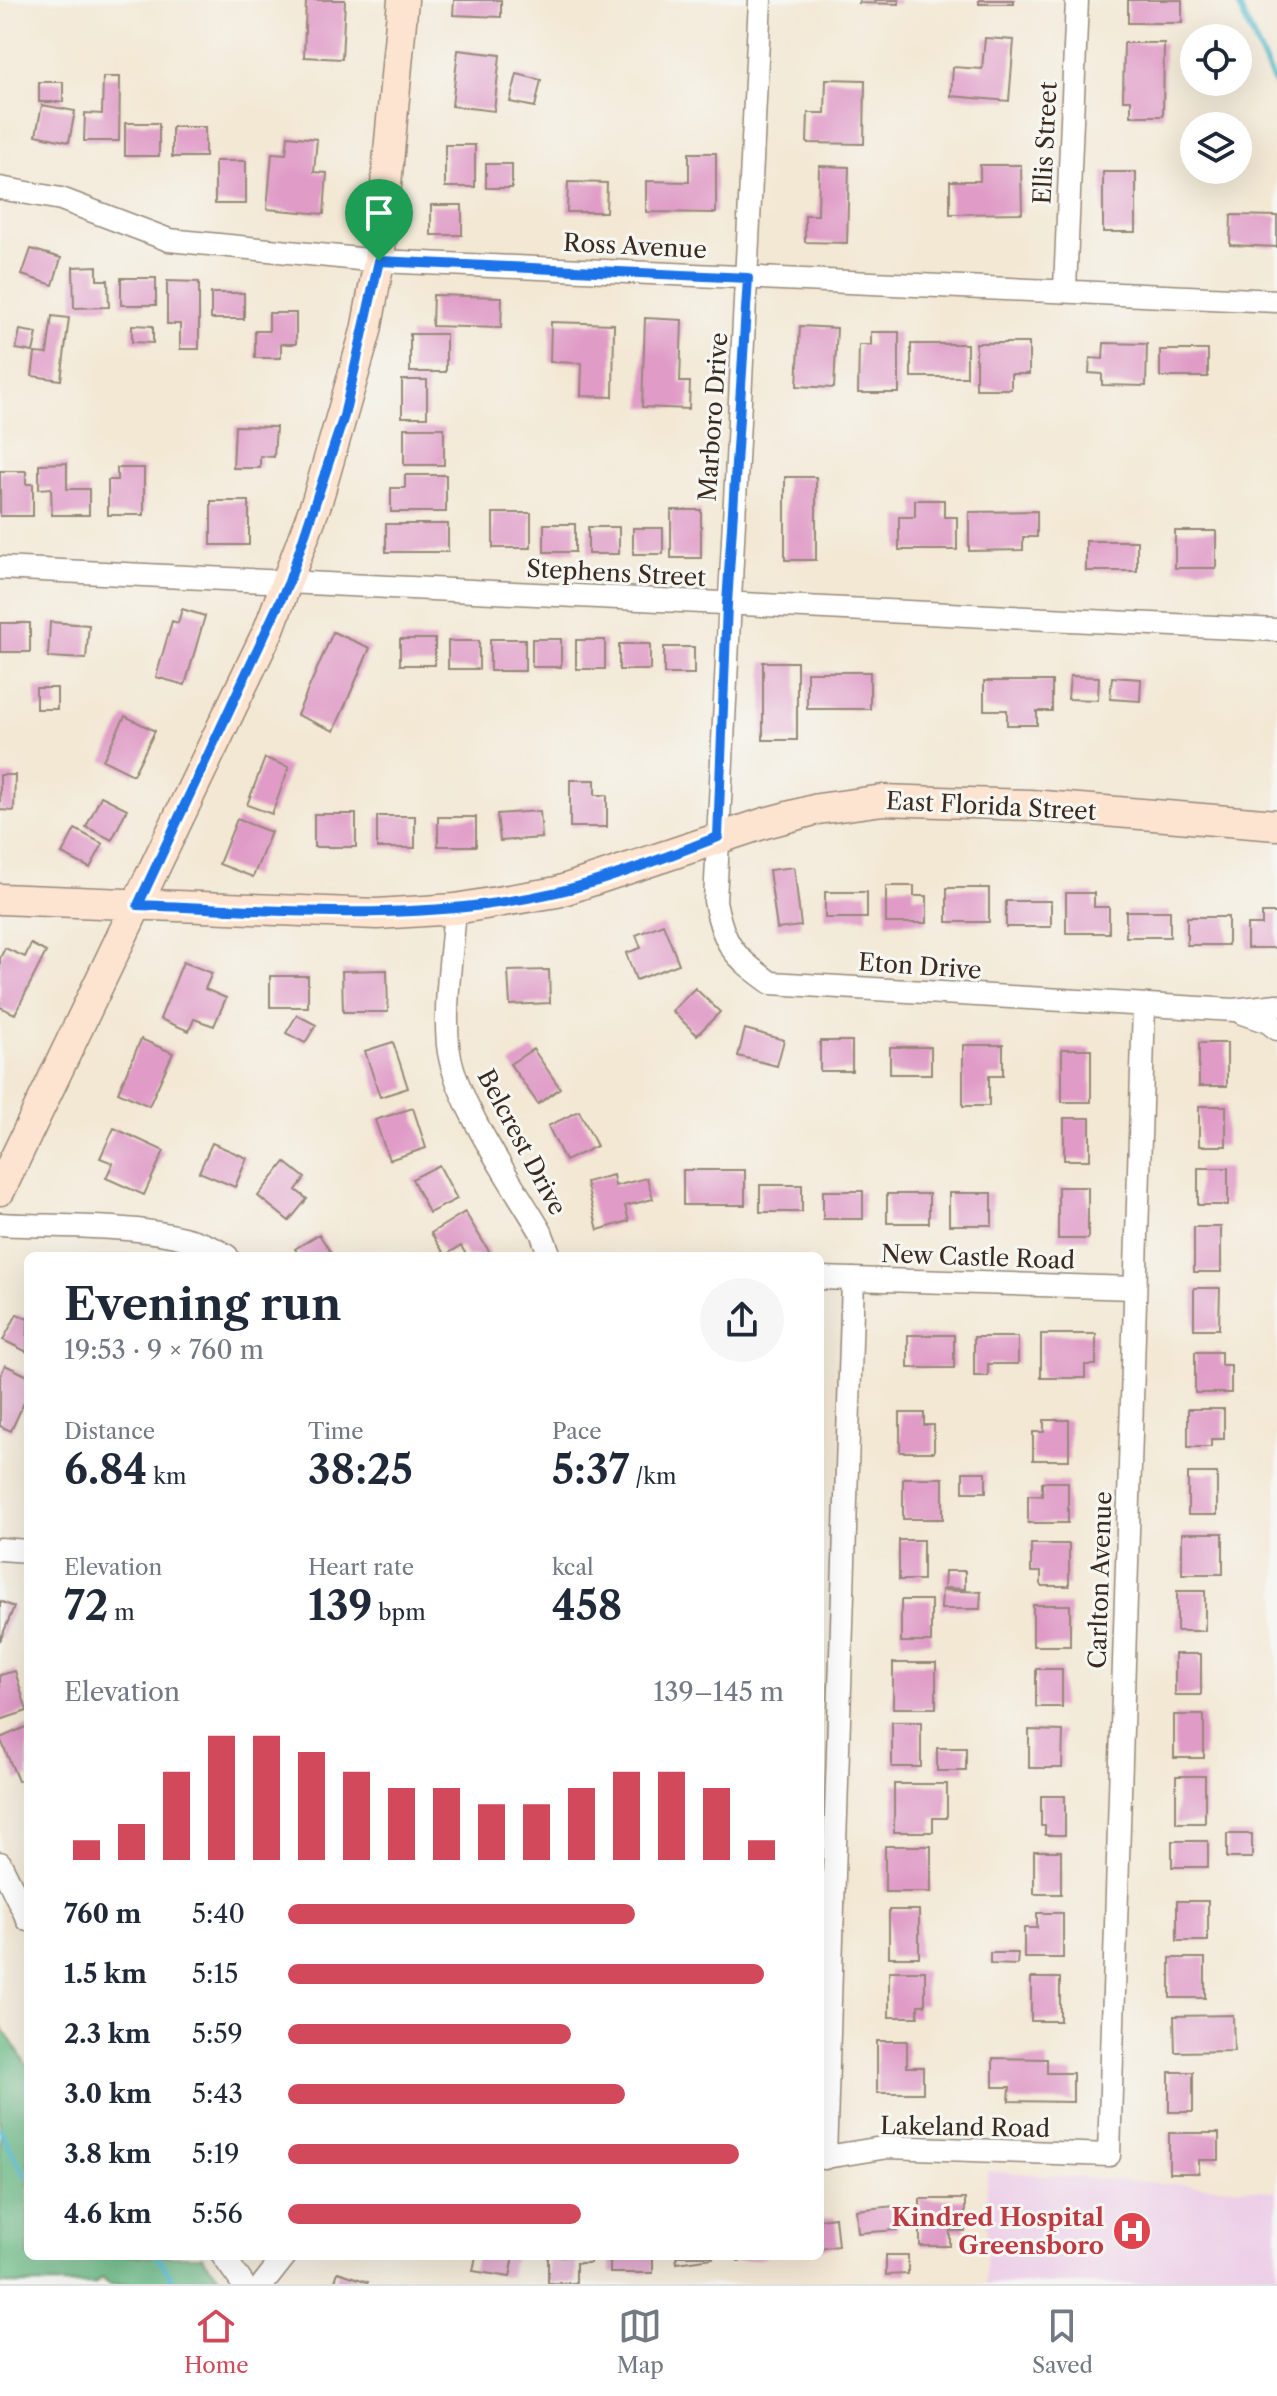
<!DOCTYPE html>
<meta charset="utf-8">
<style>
:root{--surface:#fff;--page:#f6f6f7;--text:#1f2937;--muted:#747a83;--line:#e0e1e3;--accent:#d1495b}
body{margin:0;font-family:"Libre Caslon Text",serif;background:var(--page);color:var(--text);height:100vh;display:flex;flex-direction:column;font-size:30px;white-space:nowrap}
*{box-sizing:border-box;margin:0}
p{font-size:26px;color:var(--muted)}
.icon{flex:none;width:44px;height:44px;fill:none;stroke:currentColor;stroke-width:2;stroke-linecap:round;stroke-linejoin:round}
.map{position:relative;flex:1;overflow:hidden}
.panel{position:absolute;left:24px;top:1252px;width:800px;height:1008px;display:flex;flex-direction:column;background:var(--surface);border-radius:12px;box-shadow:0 8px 32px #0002}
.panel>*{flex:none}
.controls{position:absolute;left:1180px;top:24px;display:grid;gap:16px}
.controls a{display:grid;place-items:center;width:72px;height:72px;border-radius:50%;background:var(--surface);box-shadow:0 8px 32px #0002;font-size:40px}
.pin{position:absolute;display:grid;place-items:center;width:68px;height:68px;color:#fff;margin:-82px -34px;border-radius:50% 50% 50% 0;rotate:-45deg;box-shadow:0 0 8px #0007}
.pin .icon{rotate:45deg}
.round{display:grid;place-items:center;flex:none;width:84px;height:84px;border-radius:42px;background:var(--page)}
.overview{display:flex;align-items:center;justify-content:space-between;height:136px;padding:0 40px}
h1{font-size:44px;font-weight:700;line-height:60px}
.stats{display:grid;grid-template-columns:repeat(3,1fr);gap:12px;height:136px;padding:8px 40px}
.stats div{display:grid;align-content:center}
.stats b{font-size:40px;font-weight:700}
.stats small{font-size:22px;font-weight:400}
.stats p{font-size:22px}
.chart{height:224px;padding:16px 40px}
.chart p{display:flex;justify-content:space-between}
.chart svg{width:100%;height:144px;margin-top:8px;stroke:var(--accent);stroke-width:6}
ul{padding:0 40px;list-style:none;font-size:26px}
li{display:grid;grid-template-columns:128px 96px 1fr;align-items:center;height:60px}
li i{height:20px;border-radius:10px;background:var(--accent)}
.dock{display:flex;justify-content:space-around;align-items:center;height:112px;border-top:2px solid var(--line);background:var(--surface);font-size:22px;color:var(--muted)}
.dock a{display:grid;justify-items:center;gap:4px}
.dock .current{color:var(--accent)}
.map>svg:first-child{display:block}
</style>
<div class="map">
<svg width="1277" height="2284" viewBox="0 0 1277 2284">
<rect width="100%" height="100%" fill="#f6f6f2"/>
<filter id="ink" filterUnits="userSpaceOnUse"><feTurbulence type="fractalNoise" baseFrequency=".0125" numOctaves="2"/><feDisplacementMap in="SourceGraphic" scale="16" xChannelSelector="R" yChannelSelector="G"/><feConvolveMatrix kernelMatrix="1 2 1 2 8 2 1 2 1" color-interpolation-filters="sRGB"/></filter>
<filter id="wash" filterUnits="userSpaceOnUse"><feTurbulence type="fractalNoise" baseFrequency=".006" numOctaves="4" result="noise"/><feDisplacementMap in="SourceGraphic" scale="32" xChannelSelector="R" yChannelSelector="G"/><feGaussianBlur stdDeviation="1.8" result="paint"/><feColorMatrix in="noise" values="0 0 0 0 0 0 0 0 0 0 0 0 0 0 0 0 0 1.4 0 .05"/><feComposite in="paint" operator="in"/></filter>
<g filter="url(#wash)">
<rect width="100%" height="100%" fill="#f3e8d4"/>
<path fill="#edd0e8" d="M987 2171 1277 2191V2284H986Z"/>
<path fill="#6cbc86" stroke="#547352" stroke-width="2" d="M0 2024 28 2067V2256H202L225 2284H108L101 2278 95 2284H0Z"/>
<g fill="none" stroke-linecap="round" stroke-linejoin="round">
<path stroke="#4cb7c8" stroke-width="6" d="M1236 0 1277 88
M0 2130 24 2174 28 2175
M157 2256 176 2284"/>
</g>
<g id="blocks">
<path fill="#e09cc7" d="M306 0H345L342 59 304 57Z
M454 0H501V17L453 15Z
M860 0H899V4L859 3Z
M979 0H1014V4H979Z
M1128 0H1182V23H1128Z
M985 38 1014 40 1009 101 951 96 953 67 982 69Z
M1124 43H1164L1163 116H1131V100H1123Z
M458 50 500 55 494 111 452 106Z
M517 74 541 80 535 107 510 102Z
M103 77H120L119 141H84L85 113 102 114Z
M826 79 865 80 864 144 807 143 808 113H825Z
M39 82H63V102H39Z
M42 105 75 111 69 142 36 135Z
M125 123H159V156H125Z
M172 127H205V157H172Z
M288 136 317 139 314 172 327 173 324 214 267 209 272 153 286 154Z
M445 145H475V187H445Z
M689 153H716V213L646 212V181L689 182Z
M215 161H246V204H215Z
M486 164H512V188H486Z
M980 165H1021L1022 213 950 214V181H980Z
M819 166 849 167 847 243 805 242V215H818Z
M1103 172H1136V232H1103Z
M568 182 607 183 606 212H567Z
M431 205H462V235H431Z
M1231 215 1277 216V247L1230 245Z
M31 249 61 258 53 285 22 275Z
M97 266V280H108L109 307 74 308 73 267Z
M121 278H156V305H121Z
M167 281 199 282V349H180V324H167Z
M211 293H244V319H211Z
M433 295 502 297 501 328 432 326Z
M269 313H296V344H281V358H255V331H269Z
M52 316 69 318 61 380 32 376 35 353 47 354Z
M645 318 682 320 680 382H690L689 409 642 407Z
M551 322 614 324 613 397 581 396 582 363 550 362Z
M132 325 153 326V343L132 342Z
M800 326 837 328 834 388 797 386Z
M20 330 37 333 33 352 16 349Z
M871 332H899V393H858L859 345H871Z
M410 334H446V372H410Z
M976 343H1029V374H1011V389H976Z
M1104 343 1147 344 1146 386 1102 385V374L1089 373 1090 358 1103 359Z
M911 344H967V377H911Z
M1160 350H1208V377H1160Z
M402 380H427V417H402Z
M235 426 276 427 274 457 260 456V468H233Z
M404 428H444V465H404Z
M67 463V489H89V515H52L51 488 39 489V464Z
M117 468H144V515H108V480H117Z
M0 471H26V484H33V516H0Z
M405 475H446V512H391V488H405Z
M785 477H816V560H785Z
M915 500H944V517H957V550H899V517H915Z
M211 501H249V545H211Z
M671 510H701V558H671Z
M1037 511V537H1023V550L969 551V512Z
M493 513H531V548H493Z
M386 524H448V552H386Z
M544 524H575V552H544Z
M588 527H619V554H588Z
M633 528H663V554H633Z
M1175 531H1216V568H1175Z
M1086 541H1137V571H1086Z
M182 609 205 616 185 685 156 677 172 621 178 623Z
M50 622 89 625 86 659 48 657Z
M0 623H30V652H0Z
M333 632 370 648 334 731 297 715Z
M400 639H435V665H400Z
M490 639H525V671H490Z
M532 639H561V667H532Z
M576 640H605V669H576Z
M448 641H479V669H448Z
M619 644H650V670H619Z
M664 647H694V674H664Z
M763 662H797V740H763Z
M807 672H870V709H807Z
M1070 676 1099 677 1098 700 1068 699Z
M1112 677 1141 679 1140 701 1110 699Z
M984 681H1052V711H1037V725H1007V710H984Z
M36 688H57V709H36Z
M125 716 155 731 133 775 103 760Z
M265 758 289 767 272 814 247 805Z
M0 775H15L14 811 0 810Z
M570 780H595V795H607V827H570Z
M101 796 127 809 112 840 86 827Z
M540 811 542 838 500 841 497 814Z
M314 814H356V847H314Z
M377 816H415V848H377Z
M438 817H476V846H438Z
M237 819 271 832 253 877 219 864Z
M75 829 103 844 90 868 62 854Z
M794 867 801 926 777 929 769 870Z
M886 886H914V896H927V923H886Z
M947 888H989V922H947Z
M825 892H867V918H825Z
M1066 893H1094V907H1109V933H1066Z
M1006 901H1051V927H1006Z
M1126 911H1170V937H1126Z
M1262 913H1277V948H1247V925H1262Z
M1187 917H1228V945H1187Z
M663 924 679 964 636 980 626 953 641 948 636 935Z
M31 944 46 952 15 1014 0 1007V958L5 948 25 957Z
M183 962 212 973 205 989 226 998 214 1026 194 1019 189 1031 160 1019Z
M387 970 388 1012H343L342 971Z
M549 970 550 1003 510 1005 508 971Z
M270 976H308V1007H270Z
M695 988 720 1012 697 1035 672 1011Z
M297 1015 316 1025 305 1043 286 1033Z
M745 1029 784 1040 777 1066 738 1056Z
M141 1039 173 1053 149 1106 118 1092Z
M820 1041H852V1071H820Z
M393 1042 408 1088 380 1097 365 1051Z
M1199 1043H1227V1086H1199Z
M963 1045H1003V1076H989V1106H963Z
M890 1047H931V1074H890Z
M533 1049 560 1088 538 1104 510 1064Z
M1062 1049H1091V1102H1062Z
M1199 1106H1226V1146H1199Z
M413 1108 426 1148 389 1160 375 1120Z
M579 1111 597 1146 565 1161 548 1126Z
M1064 1118H1090V1160H1064Z
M114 1128 164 1151 144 1195 106 1178 113 1163 100 1158Z
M212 1143 247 1158 235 1187 199 1172Z
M285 1162 305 1178 296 1190 307 1199 289 1221 258 1196Z
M439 1165 457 1199 429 1213 412 1179Z
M1198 1168H1228V1205H1198Z
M683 1170H745V1205H683Z
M613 1175 615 1186 647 1178 653 1199 625 1206 629 1221 598 1230 586 1182Z
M760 1185H802V1212H760Z
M1058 1187H1088V1239H1058Z
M823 1191H863V1219H823Z
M949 1193H992V1225H949Z
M887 1194H929V1223H887Z
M465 1212 490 1253 485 1256H467L461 1246 445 1255 431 1233Z
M1194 1227H1221V1272H1194Z
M319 1234 333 1256H300L295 1249Z
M1194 1288H1220L1219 1329H1194Z
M17 1314 28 1319 27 1352 3 1340Z
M1041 1334H1096V1365H1085V1378H1041Z
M908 1335H954V1368H908Z
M974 1337H1018V1364H988V1376H974Z
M1195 1352H1221V1365H1231V1393H1195Z
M5 1365 28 1376V1394L11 1431 0 1426V1377Z
M1188 1409H1224V1439H1211V1447H1188Z
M900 1413H924V1425H934V1452H900Z
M1044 1420H1069V1460H1033V1432H1044Z
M963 1472H986V1492H963Z
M1188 1473H1217V1515H1188Z
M903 1478H943V1519H903Z
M1042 1482H1068V1523H1028V1495L1042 1496Z
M1182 1533H1223V1574H1182Z
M899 1540H923V1580H899Z
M1031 1544H1069V1586H1041V1572H1031Z
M945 1571H965V1589L944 1588Z
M942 1590 981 1592 980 1609H941Z
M1177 1591H1205V1631H1177Z
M901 1600H931V1642H901Z
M0 1601 14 1607 0 1641Z
M1033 1605H1070V1646H1033Z
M1175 1654H1201V1695H1175Z
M893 1663H936V1708H893Z
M1036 1669H1062V1707H1036Z
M15 1671 27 1711 0 1720V1675Z
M1174 1715H1204V1758H1174Z
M892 1722H921V1767H892Z
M28 1726V1777L18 1781 0 1738Z
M1029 1730 1063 1731 1062 1768H1029Z
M937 1748H966V1771H937Z
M1176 1776H1205V1823H1176Z
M894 1784H947V1818H933V1832H894Z
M1041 1796H1065V1835H1045V1826H1041Z
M1227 1834H1252V1858H1227Z
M1172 1841H1208V1867H1172Z
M885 1846H931V1892H885Z
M1034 1851H1061V1894H1034Z
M1177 1901H1208V1941H1177Z
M889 1910H919V1957H889Z
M1037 1913H1063V1958H1024V1928H1037Z
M990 1953H1018L1017 1965 990 1964Z
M1170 1958H1205V1998H1170Z
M889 1971H925V2005H918V2017H889Z
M1031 1978H1060V2021H1031Z
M1233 2015 1234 2051 1175 2052 1174 2016Z
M877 2041H907V2067H923V2093H877Z
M993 2058 1047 2059V2073H1073V2102L1009 2101 1010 2087H993Z
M1169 2072H1193V2112H1169Z
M1169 2133H1219V2160H1199V2173H1169Z
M920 2199H965V2231H950V2246H920Z
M895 2206 897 2230 858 2233 856 2210Z
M835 2217 838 2246 820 2249V2219Z
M886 2255H908V2274L886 2275Z
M476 2256H514L510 2277 473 2271Z
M548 2256H590V2263H576V2283H548Z
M610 2256H653V2273H610Z
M676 2256H713V2258L677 2263Z
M737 2256H765V2258L738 2261Z
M338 2272 368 2282 367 2284H334Z"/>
</g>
</g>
<g filter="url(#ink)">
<use href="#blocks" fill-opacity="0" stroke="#978979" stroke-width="2"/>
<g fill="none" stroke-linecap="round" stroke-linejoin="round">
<defs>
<path id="minor" d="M760 0 715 901C724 947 734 956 771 983L1234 1010 1277 1005
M0 188 61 199 169 240 379 261 1277 301
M1065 289 1077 0
M0 568 1277 630
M455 909C452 953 444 1000 448 1045 453 1099 513 1184 541 1232L550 1256
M1242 1013 1268 1022 1277 1029
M0 1224C62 1228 177 1221 227 1256
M820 1278 1134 1288
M0 1549 28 1551
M0 1863 28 1920
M820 2158 888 2147 1109 2155 1144 1006
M825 2158 853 1279
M223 2256 243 2284
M263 2284 285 2256"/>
<path id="secondary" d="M0 899 377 914 455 909 557 892 765 823 818 809 883 800 1030 805 1277 825
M0 1190 269 629 317 501 366 331 379 261 403 0"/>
</defs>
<use href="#minor" stroke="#978979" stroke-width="25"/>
<use href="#secondary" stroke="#978979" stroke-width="33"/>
<use href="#minor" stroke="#fff" stroke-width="22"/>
<use href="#secondary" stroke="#fde4d1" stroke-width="30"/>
</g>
</g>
<g fill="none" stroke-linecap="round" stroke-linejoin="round" filter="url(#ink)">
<defs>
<path id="route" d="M379 261 748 278 727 604 718 837C665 857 612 879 557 892 419 924 277 910 138 905L289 582 344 416Z"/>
</defs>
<use href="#route" stroke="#fff" stroke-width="16"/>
<use href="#route" stroke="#1a73e8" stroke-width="10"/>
</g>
<defs>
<symbol id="hospital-disc" viewBox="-11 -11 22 22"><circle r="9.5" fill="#e0444e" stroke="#f6f6f2"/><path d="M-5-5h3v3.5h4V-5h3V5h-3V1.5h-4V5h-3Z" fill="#fff"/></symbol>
</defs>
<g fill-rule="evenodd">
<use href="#hospital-disc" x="1110" y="2209" width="44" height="44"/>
</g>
<g text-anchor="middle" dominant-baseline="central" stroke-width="6" stroke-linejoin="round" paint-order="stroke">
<g font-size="24" fill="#3b2a1e" stroke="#f6f6f2">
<text transform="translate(1045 143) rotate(-87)">Ellis Street</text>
<text transform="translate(635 246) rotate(3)">Ross Avenue</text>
<text transform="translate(713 417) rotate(-86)">Marboro Drive</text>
<text transform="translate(616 573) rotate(3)">Stephens Street</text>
<text transform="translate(991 806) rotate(3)">East Florida Street</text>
<text transform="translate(920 966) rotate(4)">Eton Drive</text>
<text transform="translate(522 1142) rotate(62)">Belcrest Drive</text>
<text transform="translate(978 1257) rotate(2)">New Castle Road</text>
<text transform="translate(1100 1580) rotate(-88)">Carlton Avenue</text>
<text transform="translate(965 2127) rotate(1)">Lakeland Road</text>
</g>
<g font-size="24" font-weight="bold" fill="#be3a42" stroke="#f6f6f2" text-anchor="end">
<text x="1104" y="2217">Kindred Hospital<tspan x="1104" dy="28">Greensboro</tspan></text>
</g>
</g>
</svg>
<div class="controls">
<a><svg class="icon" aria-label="locate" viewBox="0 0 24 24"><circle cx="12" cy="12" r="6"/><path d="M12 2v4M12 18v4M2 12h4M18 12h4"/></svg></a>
<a><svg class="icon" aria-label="layers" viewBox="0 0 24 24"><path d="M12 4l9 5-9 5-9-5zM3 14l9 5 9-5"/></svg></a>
</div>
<div class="pin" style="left:379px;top:261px;background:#1e9e55"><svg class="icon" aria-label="arrive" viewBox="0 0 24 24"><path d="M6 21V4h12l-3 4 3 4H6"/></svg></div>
<section class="panel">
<div class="overview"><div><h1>Evening run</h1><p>19:53 · 9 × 760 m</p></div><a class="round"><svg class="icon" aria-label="share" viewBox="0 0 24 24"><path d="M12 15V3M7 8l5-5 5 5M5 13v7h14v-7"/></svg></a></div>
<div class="stats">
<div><p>Distance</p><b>6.84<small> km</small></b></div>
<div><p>Time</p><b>38:25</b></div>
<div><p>Pace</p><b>5:37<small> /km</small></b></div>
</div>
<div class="stats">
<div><p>Elevation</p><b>72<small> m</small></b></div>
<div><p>Heart rate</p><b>139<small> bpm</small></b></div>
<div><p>kcal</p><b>458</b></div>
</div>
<div class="chart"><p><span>Elevation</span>139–145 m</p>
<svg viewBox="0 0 160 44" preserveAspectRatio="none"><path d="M5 44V38M15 44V33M25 44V17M35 44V6M45 44V6M55 44V11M65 44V17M75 44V22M85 44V22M95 44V27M105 44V27M115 44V22M125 44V17M135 44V17M145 44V22M155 44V38"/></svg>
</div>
<ul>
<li><b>760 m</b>5:40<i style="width:70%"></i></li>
<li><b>1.5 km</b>5:15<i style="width:96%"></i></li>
<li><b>2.3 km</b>5:59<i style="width:57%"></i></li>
<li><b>3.0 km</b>5:43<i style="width:68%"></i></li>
<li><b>3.8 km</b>5:19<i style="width:91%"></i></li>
<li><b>4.6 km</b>5:56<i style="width:59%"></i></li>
</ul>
</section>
</div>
<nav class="dock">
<a class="current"><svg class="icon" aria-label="home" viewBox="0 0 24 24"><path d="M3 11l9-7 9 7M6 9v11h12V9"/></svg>Home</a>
<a><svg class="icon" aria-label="map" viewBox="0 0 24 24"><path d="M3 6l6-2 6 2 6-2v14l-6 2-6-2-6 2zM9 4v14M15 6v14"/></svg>Map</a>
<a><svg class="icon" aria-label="saved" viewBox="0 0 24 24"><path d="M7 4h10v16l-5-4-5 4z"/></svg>Saved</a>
</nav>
